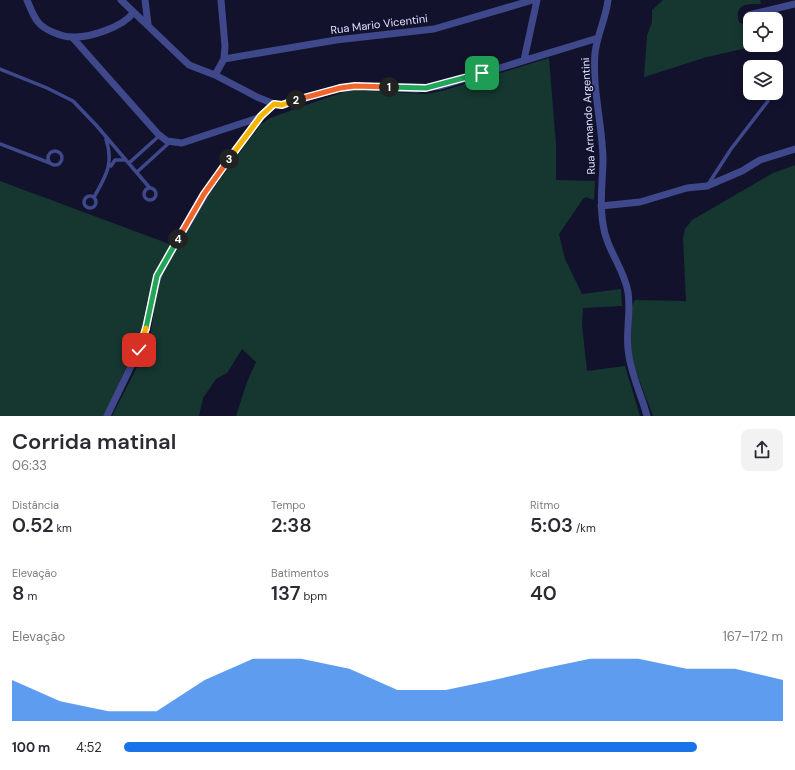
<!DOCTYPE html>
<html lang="pt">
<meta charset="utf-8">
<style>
:root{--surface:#fff;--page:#f2f2f3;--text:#2b2b33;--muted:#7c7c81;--accent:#1a73e8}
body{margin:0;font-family:"DM Sans",sans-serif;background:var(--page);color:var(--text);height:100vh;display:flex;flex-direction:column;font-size:15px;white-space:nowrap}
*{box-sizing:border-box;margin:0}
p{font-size:13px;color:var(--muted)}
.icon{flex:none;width:22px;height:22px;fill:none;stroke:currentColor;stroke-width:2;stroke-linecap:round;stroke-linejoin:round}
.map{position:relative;height:416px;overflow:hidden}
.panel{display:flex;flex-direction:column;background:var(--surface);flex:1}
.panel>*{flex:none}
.controls{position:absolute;left:743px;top:12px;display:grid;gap:8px}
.controls a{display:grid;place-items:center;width:40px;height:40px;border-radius:8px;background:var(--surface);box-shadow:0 2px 10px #0003;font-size:20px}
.pin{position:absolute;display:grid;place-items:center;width:34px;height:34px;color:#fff;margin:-17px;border-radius:8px;box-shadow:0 2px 6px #0006}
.km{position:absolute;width:20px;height:20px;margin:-10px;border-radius:50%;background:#222;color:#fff;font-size:11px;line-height:20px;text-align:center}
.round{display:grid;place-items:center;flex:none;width:42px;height:42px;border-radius:8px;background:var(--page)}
.headline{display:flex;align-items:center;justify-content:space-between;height:68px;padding:0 12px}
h1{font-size:22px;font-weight:600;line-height:30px}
.figures{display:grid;grid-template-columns:repeat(3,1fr);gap:6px;height:68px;padding:4px 12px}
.figures div{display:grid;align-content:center}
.figures b{font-size:20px;font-weight:600}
.figures small{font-size:11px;font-weight:400}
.figures p{font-size:11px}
.chart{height:112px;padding:8px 12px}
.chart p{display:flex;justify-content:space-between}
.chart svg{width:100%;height:72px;margin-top:4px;fill:var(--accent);opacity:.7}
ul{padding:0 12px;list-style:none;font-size:13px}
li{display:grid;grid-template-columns:64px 48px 1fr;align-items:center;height:30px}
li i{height:10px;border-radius:5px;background:var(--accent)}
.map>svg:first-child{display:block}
</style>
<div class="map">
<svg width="795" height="416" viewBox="0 0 795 416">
<rect width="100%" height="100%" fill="#12122d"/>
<path fill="#153730" d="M663 0H760L761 4C747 4 734 3 739 22L744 25H750L747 48 707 57 644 77 647 36 652 22V10Z
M549 58 556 145V180L595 181 594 200 586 197 583 199 559 234 565 259 582 294 621 289 622 306 583 308 582 325 587 371 625 366 640 416H236L247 382 256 362 242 349 227 373 216 379 203 398 199 416H112L149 344 158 284 165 270 210 193 260 125 270 118 346 91 354 90 426 94 442 91Z
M795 165V416H653L635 369 631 352 632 306 635 300 686 301 683 238 685 229 692 220 773 173Z
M0 181 172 245 157 269 147 301 141 334 104 416H0Z"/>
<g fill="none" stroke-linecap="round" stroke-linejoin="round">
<path stroke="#3e488b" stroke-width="3.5" d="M0 69 47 88 73 101 96 125 149 187
M0 144 50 163
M48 158a7 7 0 1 1 14 0a7 7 0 1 1-14 0Z
M129 163 159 136
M111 166 115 160H125
M137 172 170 142
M709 183 731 149 768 101
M144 194a6 6 0 1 1 12 0a6 6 0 1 1-12 0Z
M84 202a6 6 0 1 1 12 0a6 6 0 1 1-12 0Z
M94 197C106 176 114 164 106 139"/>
<path stroke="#3e488b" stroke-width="7" d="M27 0C30 7 33 16 38 22 44 30 62 37 72 37 89 38 123 27 133 13
M121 0 189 65 215 75 257 97 274 104 281 105 340 88 355 86 416 89 441 86 598 38
M145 0 148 24
M608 0C606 18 597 35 595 53 592 88 602 123 603 158 603 180 599 202 603 224 606 249 624 268 628 292 631 311 626 330 628 349 630 373 641 393 647 416
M749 15 795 4
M72 37 158 134 167 141 182 143 261 117 274 104
M224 59 336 40 434 29 533 0
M524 60 537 0
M215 75 224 59 225 46 221 0
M601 206 640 202 687 188 707 186 742 171 760 160 795 149
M107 416 144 339 154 288 162 267 214 180 261 117"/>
</g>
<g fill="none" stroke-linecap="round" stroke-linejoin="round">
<defs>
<path id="split-1" d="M389 87 426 88 482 73"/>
<path id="split-2" d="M296 100 340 88 355 86 389 87"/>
<path id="split-3" d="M229 159 261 116 274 104 282 105 296 100"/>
<path id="split-4" d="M178 239 204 194 229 159"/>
<path id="split-5" d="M146 328 157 276 178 239"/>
<path id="split-6" d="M139 350 146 328"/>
</defs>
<use href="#split-1" stroke="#fff" stroke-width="8"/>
<use href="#split-2" stroke="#fff" stroke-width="8"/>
<use href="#split-3" stroke="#fff" stroke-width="8"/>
<use href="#split-4" stroke="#fff" stroke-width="8"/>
<use href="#split-5" stroke="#fff" stroke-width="8"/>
<use href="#split-6" stroke="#fff" stroke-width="8"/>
<use href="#split-1" stroke="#22a559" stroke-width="5"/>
<use href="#split-2" stroke="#f0652b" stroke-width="5"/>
<use href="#split-3" stroke="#f5b400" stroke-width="5"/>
<use href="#split-4" stroke="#f0652b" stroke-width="5"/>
<use href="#split-5" stroke="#22a559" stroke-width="5"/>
<use href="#split-6" stroke="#f5b400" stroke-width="5"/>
</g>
<g text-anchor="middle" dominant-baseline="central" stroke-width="3.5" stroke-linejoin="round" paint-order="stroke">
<g font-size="11" fill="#dee0ff" stroke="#12122d">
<text transform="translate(379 24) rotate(-7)">Rua Mario Vicentini</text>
<text transform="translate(588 116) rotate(-93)">Rua Armando Argentini</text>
</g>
</g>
</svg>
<div class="controls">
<a><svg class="icon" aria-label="locate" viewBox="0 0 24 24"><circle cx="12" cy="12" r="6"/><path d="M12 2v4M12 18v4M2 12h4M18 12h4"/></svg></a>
<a><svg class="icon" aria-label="layers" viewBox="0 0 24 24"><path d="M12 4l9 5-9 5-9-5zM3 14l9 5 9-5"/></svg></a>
</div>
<div class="pin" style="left:482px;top:73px;background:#1e9e55"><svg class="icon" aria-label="arrive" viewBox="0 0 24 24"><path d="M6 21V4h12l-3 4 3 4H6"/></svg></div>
<div class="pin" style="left:139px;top:350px;background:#d93025"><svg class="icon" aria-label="check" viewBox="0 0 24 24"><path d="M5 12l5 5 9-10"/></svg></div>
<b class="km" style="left:389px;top:87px">1</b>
<b class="km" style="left:296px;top:100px">2</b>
<b class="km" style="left:229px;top:159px">3</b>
<b class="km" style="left:178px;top:239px">4</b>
</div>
<section class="panel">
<div class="headline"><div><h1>Corrida matinal</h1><p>06:33</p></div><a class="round"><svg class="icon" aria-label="share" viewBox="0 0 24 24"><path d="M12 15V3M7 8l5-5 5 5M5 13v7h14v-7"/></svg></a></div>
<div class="figures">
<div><p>Distância</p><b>0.52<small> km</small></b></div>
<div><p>Tempo</p><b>2:38</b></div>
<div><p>Ritmo</p><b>5:03<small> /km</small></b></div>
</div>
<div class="figures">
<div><p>Elevação</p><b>8<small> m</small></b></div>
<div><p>Batimentos</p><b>137<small> bpm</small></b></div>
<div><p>kcal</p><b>40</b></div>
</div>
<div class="chart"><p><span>Elevação</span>167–172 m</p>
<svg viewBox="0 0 160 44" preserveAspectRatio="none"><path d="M0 44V19L10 32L20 38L30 38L40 19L50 6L60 6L70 12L80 25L90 25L100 19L110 12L120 6L130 6L140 12L150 12L160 19V44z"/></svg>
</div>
<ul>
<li><b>100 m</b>4:52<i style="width:87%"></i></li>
</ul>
</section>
